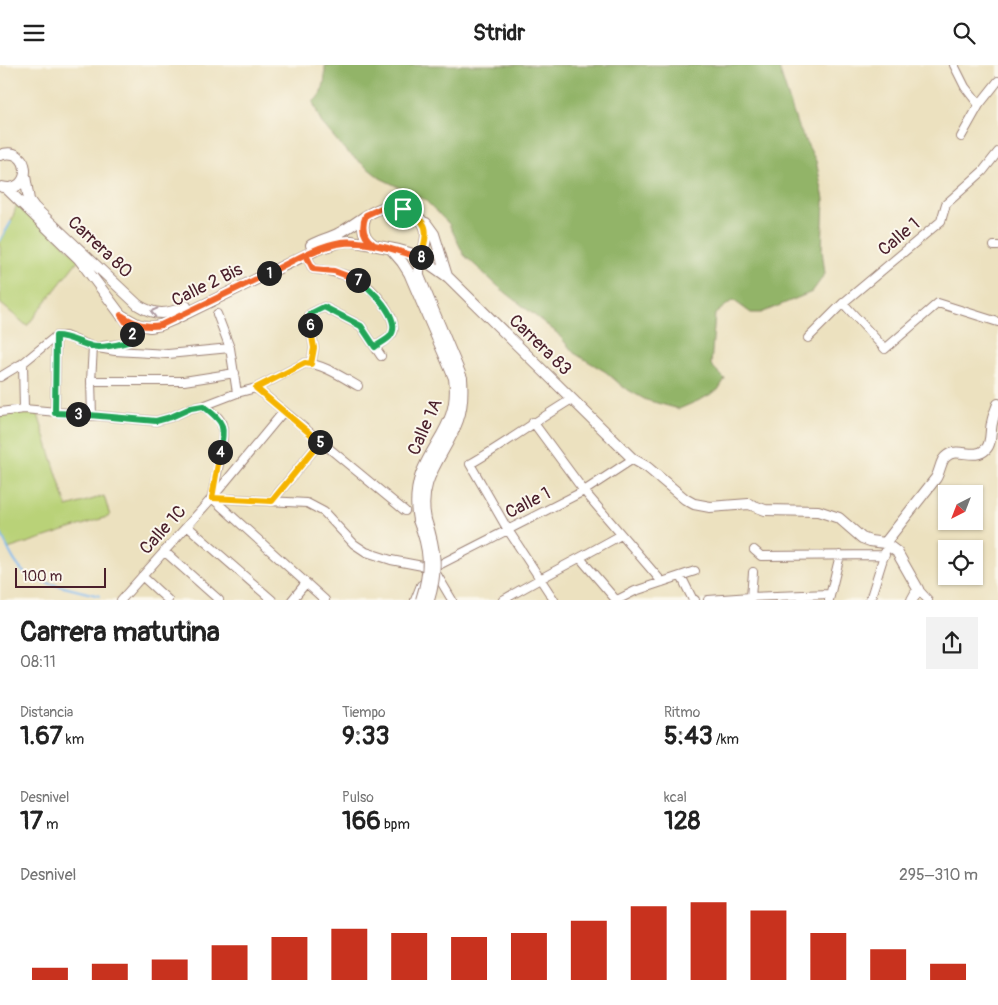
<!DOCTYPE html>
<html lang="es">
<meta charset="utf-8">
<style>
:root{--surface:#fff;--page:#f2f2f2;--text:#222;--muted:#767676;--accent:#c8321e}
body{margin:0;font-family:Pangolin,sans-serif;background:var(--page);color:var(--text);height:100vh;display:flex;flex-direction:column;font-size:19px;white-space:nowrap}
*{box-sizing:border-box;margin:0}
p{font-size:16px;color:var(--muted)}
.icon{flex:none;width:28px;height:28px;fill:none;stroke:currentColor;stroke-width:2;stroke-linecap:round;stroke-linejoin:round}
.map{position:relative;height:535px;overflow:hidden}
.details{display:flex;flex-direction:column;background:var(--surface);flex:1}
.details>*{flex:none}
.needle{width:32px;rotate:222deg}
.tools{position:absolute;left:938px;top:420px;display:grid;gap:10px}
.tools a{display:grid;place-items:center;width:45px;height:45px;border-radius:0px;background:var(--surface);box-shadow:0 1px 4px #0004;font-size:25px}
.scale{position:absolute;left:15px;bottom:12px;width:91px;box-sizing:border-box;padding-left:5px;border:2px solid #4a1f2b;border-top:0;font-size:14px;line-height:18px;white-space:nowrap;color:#4a1f2b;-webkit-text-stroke:4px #fbf7ec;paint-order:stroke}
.pin{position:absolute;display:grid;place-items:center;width:42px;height:42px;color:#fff;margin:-21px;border:2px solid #fff;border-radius:50%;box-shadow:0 1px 5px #0007}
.km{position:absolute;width:25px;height:25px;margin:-12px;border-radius:50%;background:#222;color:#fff;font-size:14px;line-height:25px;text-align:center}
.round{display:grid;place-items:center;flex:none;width:52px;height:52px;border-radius:0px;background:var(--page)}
.headline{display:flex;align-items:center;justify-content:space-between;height:85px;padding:0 20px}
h1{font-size:28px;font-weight:700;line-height:38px}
.stats{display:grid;grid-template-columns:repeat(3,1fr);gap:8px;height:85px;padding:5px 20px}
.stats div{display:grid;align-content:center}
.stats b{font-size:25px;font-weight:700}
.stats small{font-size:14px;font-weight:400}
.stats p{font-size:14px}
.chart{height:140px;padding:10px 20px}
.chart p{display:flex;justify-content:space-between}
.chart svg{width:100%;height:90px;margin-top:5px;stroke:var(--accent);stroke-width:6}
header{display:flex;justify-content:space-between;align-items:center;height:65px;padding:0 20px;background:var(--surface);font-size:22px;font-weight:700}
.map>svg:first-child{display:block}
</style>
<header><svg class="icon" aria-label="menu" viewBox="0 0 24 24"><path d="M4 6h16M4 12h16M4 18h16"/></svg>Stridr<svg class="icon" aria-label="search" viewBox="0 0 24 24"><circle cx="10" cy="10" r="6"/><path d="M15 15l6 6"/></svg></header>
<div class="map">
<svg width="998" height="535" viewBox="0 0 998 535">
<rect width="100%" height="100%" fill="#fbf7ec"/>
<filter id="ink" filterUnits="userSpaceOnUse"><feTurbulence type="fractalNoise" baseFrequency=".02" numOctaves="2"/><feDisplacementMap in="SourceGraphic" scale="10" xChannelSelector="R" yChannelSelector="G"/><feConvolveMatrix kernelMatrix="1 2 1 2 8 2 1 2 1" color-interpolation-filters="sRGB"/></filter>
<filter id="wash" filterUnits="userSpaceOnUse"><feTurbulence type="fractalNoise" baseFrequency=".0096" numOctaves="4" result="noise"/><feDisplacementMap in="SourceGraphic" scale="20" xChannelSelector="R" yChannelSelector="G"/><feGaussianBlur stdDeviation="1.12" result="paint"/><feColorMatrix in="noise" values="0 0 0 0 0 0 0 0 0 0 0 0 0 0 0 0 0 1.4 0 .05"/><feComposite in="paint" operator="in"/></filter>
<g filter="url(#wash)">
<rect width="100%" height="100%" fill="#ece1bf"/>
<path fill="#b9d278" stroke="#827852" d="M18 136 79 194 27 261 0 238V176L11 157Z
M37 346 67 442 104 431 110 451 8 484 0 466V347Z"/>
<path fill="#92b468" stroke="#6e6a4a" d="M325 0H778L797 59 816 96 824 134 822 185 825 209 812 227 761 248H751L733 235 715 249 711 300 725 314 718 325 702 334 679 344 646 335 623 322 606 307 574 288 557 268 500 223 464 190 449 159 425 135 380 113 345 85 321 57 313 37C325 27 325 15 325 0Z"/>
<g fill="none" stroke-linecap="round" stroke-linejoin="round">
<path stroke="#7ebaf1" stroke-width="2" d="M0 176 11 157
M0 466C8 484 16 506 35 515L100 531"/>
</g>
</g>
<g filter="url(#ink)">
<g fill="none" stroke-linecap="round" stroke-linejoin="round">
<defs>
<path id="street" d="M954 0 965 22 979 40
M961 72 979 40 998 16
M994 181H998
M306 190 313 204C328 206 344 208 358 215 372 222 397 250 393 267 391 273 380 278 375 282
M843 238 885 284 938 238 998 257
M217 249 230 283 237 328
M808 273 843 238 941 156 946 139 983 106 998 87
M103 281 122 279 130 276 132 266 122 251
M23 298 24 344
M311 299 314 283 309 253 310 249 324 242 361 261 381 291
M0 312 23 298 56 271H65L93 282 115 286 168 289 230 283
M91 316H184L235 308
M256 323 405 446
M203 341C210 346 220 351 222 360 226 373 215 417 212 431
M0 347 24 344 156 356 171 352 191 343 203 341 237 328 256 323 305 298C323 299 342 312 358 321
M55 347 56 271
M92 351 91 316 93 282
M533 357 584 426 662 517
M212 433 307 438 324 447 354 479 366 487 391 495 433 503 452 535
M212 433 325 535
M272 436 320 377
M187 461 272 535
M754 485 761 491 885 490
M164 486 219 535
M580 493 616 535
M433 503 584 426 633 394
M142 511 168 535
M681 511 692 533 695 535
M918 524 928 535
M751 532 753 507
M121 535 212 433 284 346
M292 535 306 518
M415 535 421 520
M503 535C542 512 582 492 621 470
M554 535 508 465 470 399C505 379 537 355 572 334
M617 535 635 526 695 506
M708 535 751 532 830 529
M829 535 840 490
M870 535 885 487"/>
<path id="secondary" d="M0 90C32 79 34 130 2 122
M25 111 29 135 34 142 138 240C155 251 168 250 186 241
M6 123 79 194 121 250 139 260 150 262 161 260 173 255 318 184 341 177 351 176 399 185 410 188 428 198 448 212 633 394 647 402 685 434 694 439 710 442 749 439 765 445 818 446 839 453 862 473 870 476 885 478
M366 151C361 162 363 172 373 179
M426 158 434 169 447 211
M311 180C320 175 330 173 339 168 364 155 382 130 412 148 419 152 424 156 426 165 428 180 418 195 419 211L462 313C463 327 463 341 458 355 445 392 417 412 426 455
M391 184 402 197 409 208 454 313C460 357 435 373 421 409 416 424 415 440 418 455
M885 478 936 413C939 408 940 401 943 395 954 378 973 397 986 384 992 378 990 365 992 358 993 351 996 345 998 339
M885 478 897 487 918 524 912 535"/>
</defs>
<use href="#street" stroke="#9b8075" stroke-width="10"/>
<use href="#secondary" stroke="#9b8075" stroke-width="12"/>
<use href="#street" stroke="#fff" stroke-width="8"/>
<use href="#secondary" stroke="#fff" stroke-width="10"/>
<defs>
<path id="secondary-bridge" d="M418 455C430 485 431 504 421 535
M426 455C436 485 438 505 429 535"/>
</defs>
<use href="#secondary-bridge" stroke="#9b8075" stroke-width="12" stroke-linecap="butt"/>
<use href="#secondary-bridge" stroke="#fff" stroke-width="10"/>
</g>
<defs><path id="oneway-chevron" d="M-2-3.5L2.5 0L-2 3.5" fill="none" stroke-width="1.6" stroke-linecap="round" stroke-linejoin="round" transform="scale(1.25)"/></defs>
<use stroke="#ae9aa0" href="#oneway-chevron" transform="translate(154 247) rotate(-166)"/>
</g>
<g fill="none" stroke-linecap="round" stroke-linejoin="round" filter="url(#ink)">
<defs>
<path id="split-1" d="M269 208C291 197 316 181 341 177 352 175 363 178 373 179 363 172 361 162 366 150L384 142 403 144"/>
<path id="split-2" d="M132 269V266L121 250C135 259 144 263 161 260L269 208"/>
<path id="split-3" d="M78 349 55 348 56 271C69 271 79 278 91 281 100 284 122 279 130 276L132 269"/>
<path id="split-4" d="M78 349 156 356 171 352 191 343 203 341C225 358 225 360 220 387"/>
<path id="split-5" d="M220 387 212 433 272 436 320 377"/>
<path id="split-6" d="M310 260 314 283 311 299 305 298 256 323 320 377"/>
<path id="split-7" d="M310 260V249L324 242 361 261 375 282C380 278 388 275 391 270 402 254 370 222 358 215"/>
<path id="split-8" d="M358 215 334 206 313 204 306 190C336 175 356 175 388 183 400 187 409 188 421 194V192"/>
<path id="split-9" d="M403 144C431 157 428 165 421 192"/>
</defs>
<use href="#split-1" stroke="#fff" stroke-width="10"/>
<use href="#split-2" stroke="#fff" stroke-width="10"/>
<use href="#split-3" stroke="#fff" stroke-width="10"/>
<use href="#split-4" stroke="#fff" stroke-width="10"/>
<use href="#split-5" stroke="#fff" stroke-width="10"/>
<use href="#split-6" stroke="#fff" stroke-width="10"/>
<use href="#split-7" stroke="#fff" stroke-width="10"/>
<use href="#split-8" stroke="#fff" stroke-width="10"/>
<use href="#split-9" stroke="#fff" stroke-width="10"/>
<use href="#split-1" stroke="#f0652b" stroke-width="6"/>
<use href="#split-2" stroke="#f0652b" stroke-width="6"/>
<use href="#split-3" stroke="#22a559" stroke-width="6"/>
<use href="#split-4" stroke="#22a559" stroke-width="6"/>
<use href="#split-5" stroke="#f5b400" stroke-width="6"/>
<use href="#split-6" stroke="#f5b400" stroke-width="6"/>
<use href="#split-7" stroke="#22a559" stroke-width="6"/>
<use href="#split-8" stroke="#f0652b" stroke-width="6"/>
<use href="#split-9" stroke="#f5b400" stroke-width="6"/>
</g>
<g text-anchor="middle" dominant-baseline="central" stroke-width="4" stroke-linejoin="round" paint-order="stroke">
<g font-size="18" fill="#4a1f2b" stroke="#fbf7ec">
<text transform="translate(899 172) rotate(-40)">Calle 1</text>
<text transform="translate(100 182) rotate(43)">Carrera 80</text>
<text transform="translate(207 220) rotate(-26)">Calle 2 Bis</text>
<text transform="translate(540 280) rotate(44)">Carrera 83</text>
<text transform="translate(425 362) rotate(-66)">Calle 1A</text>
<text transform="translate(528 438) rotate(-27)">Calle 1</text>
<text transform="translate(163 465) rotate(-48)">Calle 1C</text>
</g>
</g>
</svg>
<div class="tools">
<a><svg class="needle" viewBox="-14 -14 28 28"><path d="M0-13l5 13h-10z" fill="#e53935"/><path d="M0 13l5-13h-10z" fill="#767676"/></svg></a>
<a><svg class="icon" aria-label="locate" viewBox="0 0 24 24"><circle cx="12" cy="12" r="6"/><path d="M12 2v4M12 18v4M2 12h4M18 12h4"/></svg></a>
</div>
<div class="scale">100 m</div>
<div class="pin" style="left:403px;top:144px;background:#1e9e55"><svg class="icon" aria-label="arrive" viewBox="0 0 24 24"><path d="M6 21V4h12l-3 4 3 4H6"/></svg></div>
<b class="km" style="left:269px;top:208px">1</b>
<b class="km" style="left:132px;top:269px">2</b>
<b class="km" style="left:78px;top:349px">3</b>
<b class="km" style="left:220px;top:387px">4</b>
<b class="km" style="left:320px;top:377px">5</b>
<b class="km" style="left:310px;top:260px">6</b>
<b class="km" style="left:358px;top:215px">7</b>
<b class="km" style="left:421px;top:192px">8</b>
</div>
<section class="details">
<div class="headline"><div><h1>Carrera matutina</h1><p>08:11</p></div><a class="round"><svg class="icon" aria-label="share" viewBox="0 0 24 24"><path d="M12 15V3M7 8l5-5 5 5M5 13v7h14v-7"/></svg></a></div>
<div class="stats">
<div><p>Distancia</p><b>1.67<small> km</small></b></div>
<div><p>Tiempo</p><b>9:33</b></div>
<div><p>Ritmo</p><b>5:43<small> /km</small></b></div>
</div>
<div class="stats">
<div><p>Desnivel</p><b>17<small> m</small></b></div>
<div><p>Pulso</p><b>166<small> bpm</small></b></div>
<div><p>kcal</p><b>128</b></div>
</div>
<div class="chart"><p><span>Desnivel</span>295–310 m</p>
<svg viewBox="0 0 160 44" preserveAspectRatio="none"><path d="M5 44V38M15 44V36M25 44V34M35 44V27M45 44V23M55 44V19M65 44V21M75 44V23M85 44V21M95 44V15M105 44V8M115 44V6M125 44V10M135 44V21M145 44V29M155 44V36"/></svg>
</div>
</section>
